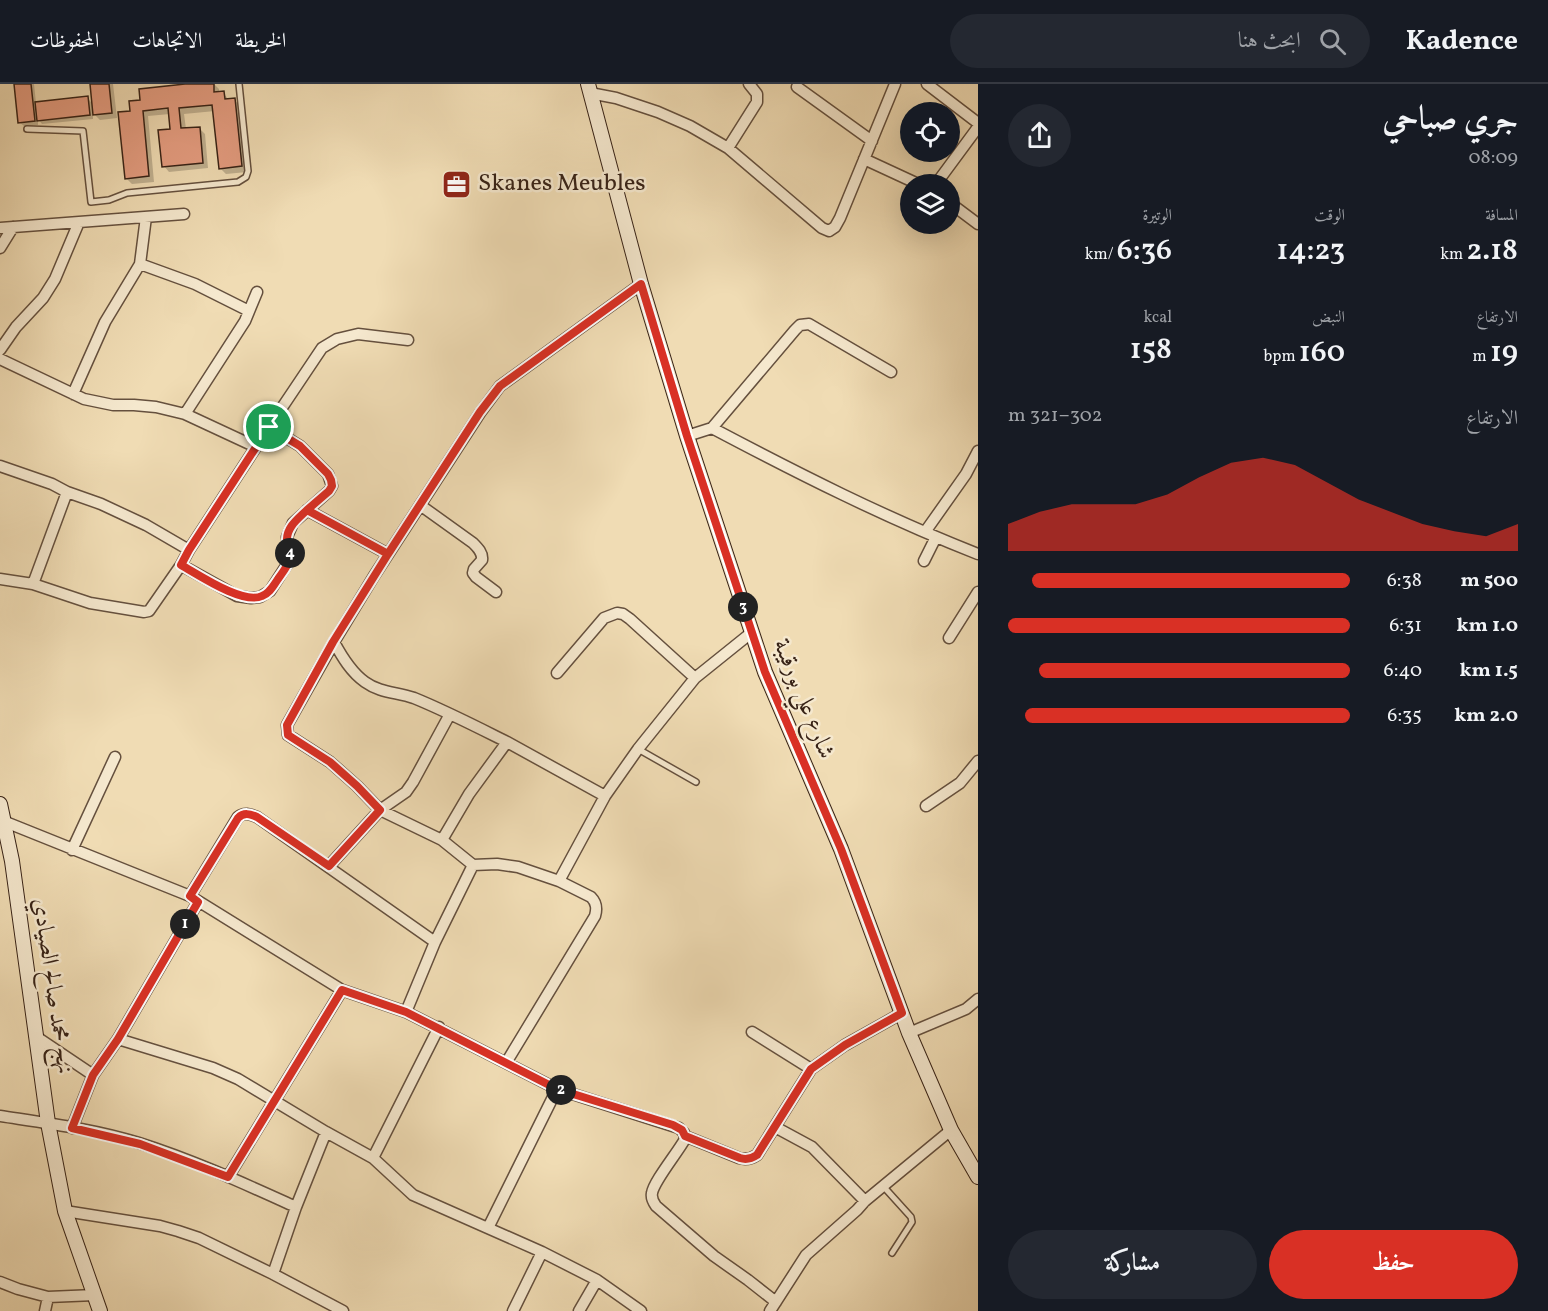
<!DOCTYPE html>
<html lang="ar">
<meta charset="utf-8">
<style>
:root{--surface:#171b24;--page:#242831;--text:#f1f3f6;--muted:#9ea1a6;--line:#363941;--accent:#d93025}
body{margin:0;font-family:Vollkorn,Amiri,serif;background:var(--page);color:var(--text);direction:rtl;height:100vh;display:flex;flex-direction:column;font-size:22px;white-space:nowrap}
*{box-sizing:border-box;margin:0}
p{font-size:20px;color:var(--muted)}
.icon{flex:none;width:33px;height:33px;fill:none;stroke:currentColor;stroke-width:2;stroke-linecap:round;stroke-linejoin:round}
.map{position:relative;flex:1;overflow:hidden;direction:ltr}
.side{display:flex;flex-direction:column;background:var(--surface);width:570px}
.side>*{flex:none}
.buttons{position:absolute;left:900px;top:18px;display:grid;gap:12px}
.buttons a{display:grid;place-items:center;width:60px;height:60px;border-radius:50%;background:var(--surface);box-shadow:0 6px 24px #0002;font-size:30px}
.pin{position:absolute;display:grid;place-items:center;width:51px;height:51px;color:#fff;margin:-26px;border:3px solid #fff;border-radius:50%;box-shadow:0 2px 6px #0007}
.km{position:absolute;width:30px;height:30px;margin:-15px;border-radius:50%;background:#222;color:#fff;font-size:16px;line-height:30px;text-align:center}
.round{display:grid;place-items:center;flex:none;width:63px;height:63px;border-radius:32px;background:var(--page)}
.summary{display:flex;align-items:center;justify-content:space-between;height:102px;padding:0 30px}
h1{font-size:33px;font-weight:600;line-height:45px}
.metrics{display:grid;grid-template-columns:repeat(3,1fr);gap:9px;height:102px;padding:6px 30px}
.metrics div{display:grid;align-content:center}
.metrics b{font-size:30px;font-weight:600}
.metrics small{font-size:16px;font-weight:400}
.metrics p{font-size:16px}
.chart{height:168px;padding:12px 30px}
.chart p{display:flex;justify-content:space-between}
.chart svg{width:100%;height:108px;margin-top:6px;fill:var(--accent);opacity:.7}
.cta{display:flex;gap:12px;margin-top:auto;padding:12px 30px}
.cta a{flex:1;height:69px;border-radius:36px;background:var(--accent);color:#fff;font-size:24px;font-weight:600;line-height:69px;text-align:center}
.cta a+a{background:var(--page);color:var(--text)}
ul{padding:0 30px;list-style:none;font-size:20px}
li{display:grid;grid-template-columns:96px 72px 1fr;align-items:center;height:45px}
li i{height:15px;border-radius:8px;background:var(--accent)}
header{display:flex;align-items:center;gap:36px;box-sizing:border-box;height:84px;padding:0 30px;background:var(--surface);border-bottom:2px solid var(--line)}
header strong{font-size:28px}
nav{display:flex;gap:33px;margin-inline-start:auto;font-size:21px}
.search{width:420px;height:54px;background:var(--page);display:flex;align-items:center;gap:15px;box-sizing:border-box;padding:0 21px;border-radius:33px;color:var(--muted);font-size:22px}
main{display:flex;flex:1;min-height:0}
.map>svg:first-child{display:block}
</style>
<header>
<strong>Kadence</strong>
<div class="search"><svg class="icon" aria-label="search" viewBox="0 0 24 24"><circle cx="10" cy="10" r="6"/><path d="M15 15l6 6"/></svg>ابحث هنا</div>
<nav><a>الخريطة</a><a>الاتجاهات</a><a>المحفوظات</a></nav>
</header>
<main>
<section class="side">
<div class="summary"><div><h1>جري صباحي</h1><p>08:09</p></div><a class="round"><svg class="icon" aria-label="share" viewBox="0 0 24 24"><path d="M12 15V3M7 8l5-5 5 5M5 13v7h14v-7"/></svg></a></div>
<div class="metrics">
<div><p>المسافة</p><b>2.18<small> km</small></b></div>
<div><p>الوقت</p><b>14:23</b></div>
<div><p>الوتيرة</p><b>6:36<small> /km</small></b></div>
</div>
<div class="metrics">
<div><p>الارتفاع</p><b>19<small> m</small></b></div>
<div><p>النبض</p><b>160<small> bpm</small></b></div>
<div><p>kcal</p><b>158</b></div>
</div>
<div class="chart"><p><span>الارتفاع</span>302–321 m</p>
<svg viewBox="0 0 160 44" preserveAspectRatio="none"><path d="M0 44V33L10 28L20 25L30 25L40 25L50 21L60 14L70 8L80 6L90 9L100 16L110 23L120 28L130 33L140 36L150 38L160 33V44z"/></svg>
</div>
<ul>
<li><b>500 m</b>6:38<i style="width:93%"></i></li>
<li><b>1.0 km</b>6:31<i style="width:100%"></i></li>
<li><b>1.5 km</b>6:40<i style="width:91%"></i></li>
<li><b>2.0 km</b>6:35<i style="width:95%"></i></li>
</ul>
<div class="cta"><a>حفظ</a><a>مشاركة</a></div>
</section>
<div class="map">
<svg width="978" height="1227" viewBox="0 0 978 1227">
<rect width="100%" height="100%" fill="#f0dcb4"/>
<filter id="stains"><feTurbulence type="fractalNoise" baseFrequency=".00333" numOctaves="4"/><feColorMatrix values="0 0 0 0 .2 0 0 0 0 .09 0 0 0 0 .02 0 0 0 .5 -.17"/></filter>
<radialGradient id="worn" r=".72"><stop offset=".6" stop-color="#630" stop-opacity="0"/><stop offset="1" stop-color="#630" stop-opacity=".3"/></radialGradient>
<path fill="#0003" d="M15 0H34L36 19 87 14 93 20 91 0H113L117 34 100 36 93 29V35L42 40 38 35V41L24 42 19 38Z
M200 0H214L219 5V9H223L229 16H234L240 21 247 88 226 90 220 84 215 27 184 30 186 45 199 44 205 50 208 84 169 88 164 82 172 46 170 30 148 32 154 98 132 100 126 94 132 28 142 17Z"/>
<path fill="#e59d81" stroke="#372216" stroke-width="1.5" d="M14 0H31L35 37 18 39Z
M90 0H109L112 29 93 31Z
M185 0H214V8L224 7 225 15 235 14 242 82 219 85 212 21 179 24 181 44 200 43 203 79 162 83 158 46 170 45 168 24 143 27 149 92 125 95 118 28 130 27 129 17 140 16 139 5Z
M88 12 90 31 37 37 35 18Z"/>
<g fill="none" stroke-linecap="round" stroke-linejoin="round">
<defs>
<path id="lane" d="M27 45 83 47 91 118 109 116 127 109 238 98 246 93 248 87 239 0
M638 665 696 698
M883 1102 911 1133 912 1138 892 1169"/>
<path id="street" d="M927 0 978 39
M797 3 872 57
M590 9 616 14 658 28 690 42 728 64 822 144 829 147 835 143 840 134 895 0
M728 64 757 18V10L749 0
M864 75 918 100
M936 100 978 43
M950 119 978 140
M0 144 184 130
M0 164 13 143
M140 180 195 200 249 227
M0 266 16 243 43 214 55 195 79 138
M0 275 84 315 113 321H134L156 323 185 330 256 363
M73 310 105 238 140 180 146 133
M185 330 245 237 257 208
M712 344C799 390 886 434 978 470
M687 352 712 344 795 246 800 241 809 240 891 288
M0 382 52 400 67 408 33 500
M67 408 101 420 146 441 189 466
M420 421 473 459C478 464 483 469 482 476L474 485 473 489 476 493 496 508
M307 426 388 470
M925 448 966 390 978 367
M924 477 936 453
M181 481 237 512 251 514 260 513 270 507 290 476 287 453 293 439 329 407 332 402 328 390 300 362 269 343
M0 495 33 500 90 519 144 528 149 527 181 481 189 466 269 343 322 264 337 255 358 250 408 256
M949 554 978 508
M334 558C342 573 351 588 365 598 380 609 397 608 414 614 446 627 477 643 507 658L469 710 442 756
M557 589 604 534 617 529 623 530 630 535 695 594
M507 658 605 712
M926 722 960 699 978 677
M3 737 190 812 342 906 406 928 557 1005 679 1044 684 1049 685 1055C678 1068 654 1097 652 1109 651 1114 653 1118 656 1122L714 1172 748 1196 776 1218
M72 766 115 673
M473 781 497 780 518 783 559 797
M329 782 380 726 406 708 413 698 450 630
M190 812 238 733C244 728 250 730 257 733L435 858
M406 928 435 858 473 781 442 756 380 726 357 702 330 678 288 651 287 641 334 558 374 492 480 329 500 302 641 200
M752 948 811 985
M909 949 966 925 978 915
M35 952 93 991
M118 955 213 984 238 995 326 1048 373 1074 413 1111 542 1168 597 1196 641 1227
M506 979 595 832C597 825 597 819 591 813L559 797 605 712 638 665 695 594 751 549
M0 1032C46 1039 94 1045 139 1059 193 1076 245 1100 296 1123
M775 1043 812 1063 865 1117
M72 1044 93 991 118 955 198 818
M685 1052 739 1074C746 1076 751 1075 757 1071L811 985 845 961 902 929
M373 1074 439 943
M228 1093 342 906
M65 1127 160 1142 178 1147 199 1154 273 1190 343 1227
M488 1144 557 1005
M273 1190 296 1123 326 1048
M0 1198 18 1205 48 1213 95 1211
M45 1227 48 1213
M513 1227 542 1168
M579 1227 597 1196
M770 1227 806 1171 857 1126 865 1117 951 1046"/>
<path id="secondary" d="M588 0 641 200 687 352 765 588 841 765 909 949 951 1046 978 1093
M0 720 12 777 48 1039 65 1127 100 1227"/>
</defs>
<use href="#lane" stroke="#65503e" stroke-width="8"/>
<use href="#street" stroke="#65503e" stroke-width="13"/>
<use href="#secondary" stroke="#372216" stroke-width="16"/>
<use href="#lane" stroke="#f5e8ce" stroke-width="5"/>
<use href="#street" stroke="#f5e8ce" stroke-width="10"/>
<use href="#secondary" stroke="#f5e8ce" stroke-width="14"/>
</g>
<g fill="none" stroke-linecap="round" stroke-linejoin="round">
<defs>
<path id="route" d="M269 343 300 362 328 390 331 396 332 402 329 407 307 426 388 470 333 558 287 641 288 651 330 678 357 702 380 726 329 782 257 733C250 730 244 728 238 734L190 812 198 818 118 955 93 991 72 1044 140 1060 228 1093 342 906 406 928 557 1005 673 1041 682 1046 685 1052 740 1074C746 1076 751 1075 757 1071L811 985 845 961 902 929 841 765 765 588 687 352 641 200 500 302 480 328 388 470 307 426C299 434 286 443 287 457 287 463 291 469 290 475 288 482 282 489 278 495 273 502 270 509 262 512 243 521 199 491 181 481L189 466 269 343"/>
</defs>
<use href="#route" stroke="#fff" stroke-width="12"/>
<use href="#route" stroke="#d93025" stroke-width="8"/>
</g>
<defs>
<symbol id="office-square" viewBox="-11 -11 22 22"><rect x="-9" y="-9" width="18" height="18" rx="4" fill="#8f2418" stroke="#f5e8ce"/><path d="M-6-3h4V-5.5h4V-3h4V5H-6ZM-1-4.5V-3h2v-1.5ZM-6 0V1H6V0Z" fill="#fff"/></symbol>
</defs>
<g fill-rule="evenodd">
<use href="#office-square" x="440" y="84" width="33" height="33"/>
</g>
<g text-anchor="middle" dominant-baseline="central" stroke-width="5" stroke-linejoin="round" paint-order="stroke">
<g font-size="24" fill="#372216" stroke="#f5e8ce" text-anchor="start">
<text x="478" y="100">Skanes Meubles</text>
</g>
<g font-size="24" fill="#372216" stroke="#f5e8ce">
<text transform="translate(803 615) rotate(68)">شارع علي بورقيبة</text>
<text transform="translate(52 902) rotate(82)">نهج محمد صالح الصيادي</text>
</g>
</g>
<rect width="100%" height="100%" filter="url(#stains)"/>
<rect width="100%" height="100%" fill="url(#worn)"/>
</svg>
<div class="buttons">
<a><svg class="icon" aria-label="locate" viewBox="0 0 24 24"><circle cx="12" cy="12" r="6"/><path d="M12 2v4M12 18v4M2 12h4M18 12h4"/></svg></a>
<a><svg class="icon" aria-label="layers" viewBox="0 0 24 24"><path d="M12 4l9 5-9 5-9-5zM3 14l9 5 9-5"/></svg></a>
</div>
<div class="pin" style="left:269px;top:343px;background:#1e9e55"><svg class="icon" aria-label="arrive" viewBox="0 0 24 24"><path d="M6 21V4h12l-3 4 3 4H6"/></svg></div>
<b class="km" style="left:185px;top:840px">1</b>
<b class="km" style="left:561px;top:1006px">2</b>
<b class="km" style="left:743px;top:523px">3</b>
<b class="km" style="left:290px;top:469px">4</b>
</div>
</main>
